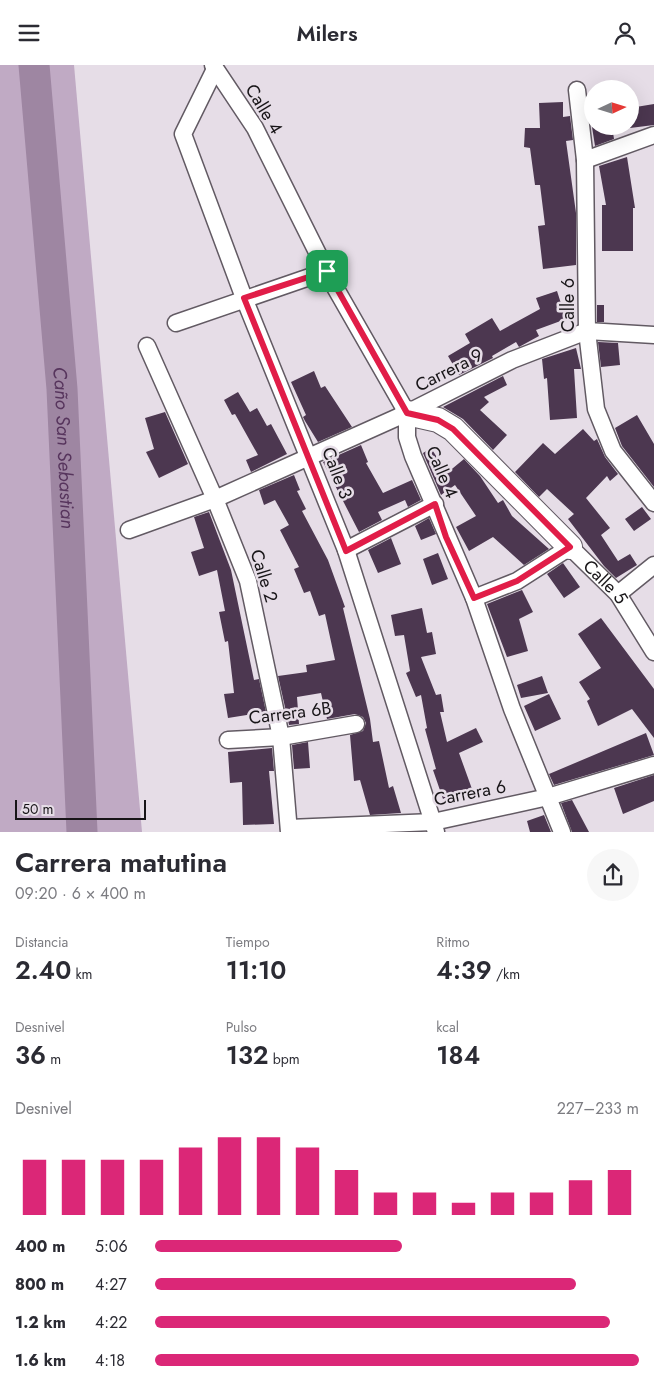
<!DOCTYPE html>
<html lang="es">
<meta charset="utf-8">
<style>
:root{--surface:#fff;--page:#f7f7f7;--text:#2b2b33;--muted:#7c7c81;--accent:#db2777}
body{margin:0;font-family:Jost,sans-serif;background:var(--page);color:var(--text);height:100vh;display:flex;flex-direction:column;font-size:19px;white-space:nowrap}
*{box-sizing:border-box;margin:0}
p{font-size:16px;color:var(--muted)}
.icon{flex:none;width:28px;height:28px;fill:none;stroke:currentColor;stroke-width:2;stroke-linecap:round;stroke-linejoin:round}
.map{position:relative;height:767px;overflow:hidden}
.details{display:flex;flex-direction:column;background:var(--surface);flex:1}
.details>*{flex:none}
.needle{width:32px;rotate:86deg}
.buttons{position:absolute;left:584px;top:15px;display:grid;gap:10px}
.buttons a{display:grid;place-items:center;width:55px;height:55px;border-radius:50%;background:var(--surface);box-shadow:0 5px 20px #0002;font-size:25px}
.scale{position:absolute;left:15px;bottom:12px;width:131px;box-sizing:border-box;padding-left:5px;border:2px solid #181518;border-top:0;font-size:14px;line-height:18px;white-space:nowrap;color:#181518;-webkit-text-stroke:4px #e6dde7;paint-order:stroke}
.pin{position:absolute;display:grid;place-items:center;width:42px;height:42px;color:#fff;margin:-21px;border-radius:10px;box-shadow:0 2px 8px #0006}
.round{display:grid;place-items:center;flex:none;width:52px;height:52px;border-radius:26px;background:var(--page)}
.headline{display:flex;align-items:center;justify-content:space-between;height:85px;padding:0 15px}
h1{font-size:28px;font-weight:600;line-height:38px}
.figures{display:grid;grid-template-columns:repeat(3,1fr);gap:8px;height:85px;padding:5px 15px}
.figures div{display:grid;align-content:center}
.figures b{font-size:25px;font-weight:600}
.figures small{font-size:14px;font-weight:400}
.figures p{font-size:14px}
.chart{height:140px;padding:10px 15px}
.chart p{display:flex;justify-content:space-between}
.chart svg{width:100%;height:90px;margin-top:5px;stroke:var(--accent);stroke-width:6}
ul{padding:0 15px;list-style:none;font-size:16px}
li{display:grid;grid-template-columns:80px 60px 1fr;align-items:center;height:38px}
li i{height:12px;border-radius:6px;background:var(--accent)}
header{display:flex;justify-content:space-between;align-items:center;height:65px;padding:0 15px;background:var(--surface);font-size:22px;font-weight:600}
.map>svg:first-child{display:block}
</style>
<header><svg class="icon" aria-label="menu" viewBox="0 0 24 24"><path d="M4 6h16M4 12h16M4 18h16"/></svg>Milers<svg class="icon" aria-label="person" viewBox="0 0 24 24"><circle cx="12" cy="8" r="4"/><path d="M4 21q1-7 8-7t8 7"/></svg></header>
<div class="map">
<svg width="654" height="767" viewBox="0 0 654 767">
<rect width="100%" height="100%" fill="#e6dde7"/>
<path fill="#c0aac4" d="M0 0H74L142 767H0Z"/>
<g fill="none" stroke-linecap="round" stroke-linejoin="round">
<path stroke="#9e86a2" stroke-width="31" id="s1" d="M34 0 62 324 82 767"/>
</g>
<path fill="#4c3750" d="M563 37V52L570 51 573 75 566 76 576 148V200L543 204 538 161 545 160 540 120H535L530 83 524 82 525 63H540L539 38Z
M654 39V60L630 63V43Z
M592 48V61H612L614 74 595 81 590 49Z
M627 92 635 143H633V186H602V140H606L599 101Z
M557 226 566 254 536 265 539 271 519 282 516 277 492 291 493 293 459 310 448 291 470 278 465 269 492 253 500 266 540 244 536 233Z
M597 240H604V257H597Z
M598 277 618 278 620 300 601 302Z
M576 283 581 304H574L577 353 550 355 547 313 544 314 542 294Z
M314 306 321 323 325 321 352 362 318 377 305 356 303 352 306 350 291 317Z
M503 311 507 320 484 332 489 337 480 345 507 370 493 385 463 354 443 342Z
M238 327 250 347 257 343 267 361 271 359 287 389 251 407 246 395 258 390 235 349 232 350 224 335Z
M165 347 188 399 159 413 146 387 154 384 145 353Z
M637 350 654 379V422L622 381 615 363Z
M583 364 594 376 597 374 605 392 618 409 610 416 607 411 586 433 610 463 601 470 618 496 630 489 637 500 616 513 604 501 568 454 574 449 547 424 539 432 515 407 543 378 555 389Z
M361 380 368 397 366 398 383 428 412 415 421 435 408 442 405 435 378 447 382 455 359 467 323 397Z
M431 383 447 408 464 394 480 411 498 438 503 435 512 451 549 484 524 500 493 472 469 486 456 462 476 451 455 420 441 430 423 388Z
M294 410 300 425 297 426 306 444 302 446 328 495 345 542 343 543 370 654 373 677 379 676 389 723 393 721 401 748 370 750 360 715 354 716 350 670 363 666 366 658 363 652 355 649 327 654 321 628 297 632 299 659 289 660 278 611 307 607 306 600 335 595 325 549 319 551 310 526 304 528 294 504 299 502 280 465 289 460 275 435 264 440 259 425Z
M642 442 651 454 634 466 625 454Z
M209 447 231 505 254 615 259 614 266 647 228 653 224 629 234 628 228 576 225 577 219 547 225 546 217 505 199 511 191 487 204 483 194 452Z
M429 453 436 469 421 475 415 461Z
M391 473 401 499 378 508 368 485Z
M438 488 448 514 432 520 423 494Z
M563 498 580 522 564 533 547 509Z
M522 525 533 547 519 554 528 586 507 592 487 539Z
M422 543 427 568 432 567 436 589 421 592 436 630 441 629 444 647H440L447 677 476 663 483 677 459 688 472 724 443 734 433 705 436 704 425 664 427 663 421 630 416 632 406 608 410 606 404 570 395 571 391 550Z
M601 553 654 624V673L632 644 598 661 587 636 590 634 579 617 601 603 578 569Z
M542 611 548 628 521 633 517 620Z
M549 629 561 654 535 666 524 641Z
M646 668 654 690 554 720 549 709Z
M308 677 310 703 294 704 292 680Z
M272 683 274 706H269L274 759 243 760 242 717 230 718 228 687Z
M654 710V736L623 749 614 723Z
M572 735 589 767H572L561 738Z
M544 750 551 767H530L527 756Z"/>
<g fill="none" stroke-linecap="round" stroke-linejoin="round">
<defs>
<g id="street">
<path d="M213 0 255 63 332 217 407 348V372L413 391 474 533 512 644 562 767"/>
<path d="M215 4 183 69 244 233 346 485 436 767"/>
<path d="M577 25 585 95 587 266 596 344 613 386 654 438"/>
<path d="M585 95 654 70"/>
<path d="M176 258 327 206"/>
<path d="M147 281 215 434 248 516 281 672 289 767"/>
<path d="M129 465 215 434 407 348 512 295 587 266 654 270"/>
<path d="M346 485 435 439"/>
<path d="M618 529 654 500"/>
<path id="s2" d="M474 533 517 516 570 482 618 529 654 587"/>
<path d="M228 675 281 672 356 659"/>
<path d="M289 763 433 757 548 732 654 700"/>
</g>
<path id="secondary" d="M407 348 438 355 453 364 570 482"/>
</defs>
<use href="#street" stroke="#625a63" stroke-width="19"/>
<use href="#secondary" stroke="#625a63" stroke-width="26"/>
<use href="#street" stroke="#fff" stroke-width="16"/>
<use href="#secondary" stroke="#fff" stroke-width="24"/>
</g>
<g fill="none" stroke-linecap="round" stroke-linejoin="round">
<defs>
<path id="route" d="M327 206 407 348 438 355 453 364 570 482 517 516 474 533 446 472 435 439 346 486 244 233Z"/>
</defs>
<use href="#route" stroke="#fff" stroke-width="10"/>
<use href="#route" stroke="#e11d48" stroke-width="6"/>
</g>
<g text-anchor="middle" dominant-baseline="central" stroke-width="5" stroke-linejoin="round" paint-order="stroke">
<g font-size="18" fill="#181518" stroke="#e6dde7">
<text transform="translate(264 44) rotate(59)">Calle 4</text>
<text transform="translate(568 240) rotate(-90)">Calle 6</text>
<text transform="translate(449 305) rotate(-27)">Carrera 9</text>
<text transform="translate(442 407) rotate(67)">Calle 4</text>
<text transform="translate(337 408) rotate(69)">Calle 3</text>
<text transform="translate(264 511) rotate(73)">Calle 2</text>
<text stroke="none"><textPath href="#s2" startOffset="159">Calle 5</textPath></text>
<text transform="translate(290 648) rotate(-7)">Carrera 6B</text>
<text transform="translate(470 728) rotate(-11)">Carrera 6</text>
</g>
<g font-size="19" font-style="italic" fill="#57355d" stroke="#e6dde7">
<text stroke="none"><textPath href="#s1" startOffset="384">Caño San Sebastian</textPath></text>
</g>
</g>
</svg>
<div class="buttons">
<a><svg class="needle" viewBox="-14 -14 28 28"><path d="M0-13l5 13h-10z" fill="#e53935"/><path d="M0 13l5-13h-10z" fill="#7c7c81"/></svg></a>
</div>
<div class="scale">50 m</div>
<div class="pin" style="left:327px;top:206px;background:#1e9e55"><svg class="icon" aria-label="arrive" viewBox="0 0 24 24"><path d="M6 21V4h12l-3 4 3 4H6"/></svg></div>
</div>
<section class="details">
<div class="headline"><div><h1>Carrera matutina</h1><p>09:20 · 6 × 400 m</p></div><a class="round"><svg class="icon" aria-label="share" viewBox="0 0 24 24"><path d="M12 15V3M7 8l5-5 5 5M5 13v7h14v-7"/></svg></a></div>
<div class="figures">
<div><p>Distancia</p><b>2.40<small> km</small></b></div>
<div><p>Tiempo</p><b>11:10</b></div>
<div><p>Ritmo</p><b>4:39<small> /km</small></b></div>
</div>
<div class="figures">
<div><p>Desnivel</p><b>36<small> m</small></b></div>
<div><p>Pulso</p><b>132<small> bpm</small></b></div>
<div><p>kcal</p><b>184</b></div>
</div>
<div class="chart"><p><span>Desnivel</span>227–233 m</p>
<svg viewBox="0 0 160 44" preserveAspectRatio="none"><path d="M5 44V17M15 44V17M25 44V17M35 44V17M45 44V11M55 44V6M65 44V6M75 44V11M85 44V22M95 44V33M105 44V33M115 44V38M125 44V33M135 44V33M145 44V27M155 44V22"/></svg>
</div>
<ul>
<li><b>400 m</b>5:06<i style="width:51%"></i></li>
<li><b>800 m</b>4:27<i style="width:87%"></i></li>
<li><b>1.2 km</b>4:22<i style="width:94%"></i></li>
<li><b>1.6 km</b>4:18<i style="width:100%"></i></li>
</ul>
</section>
